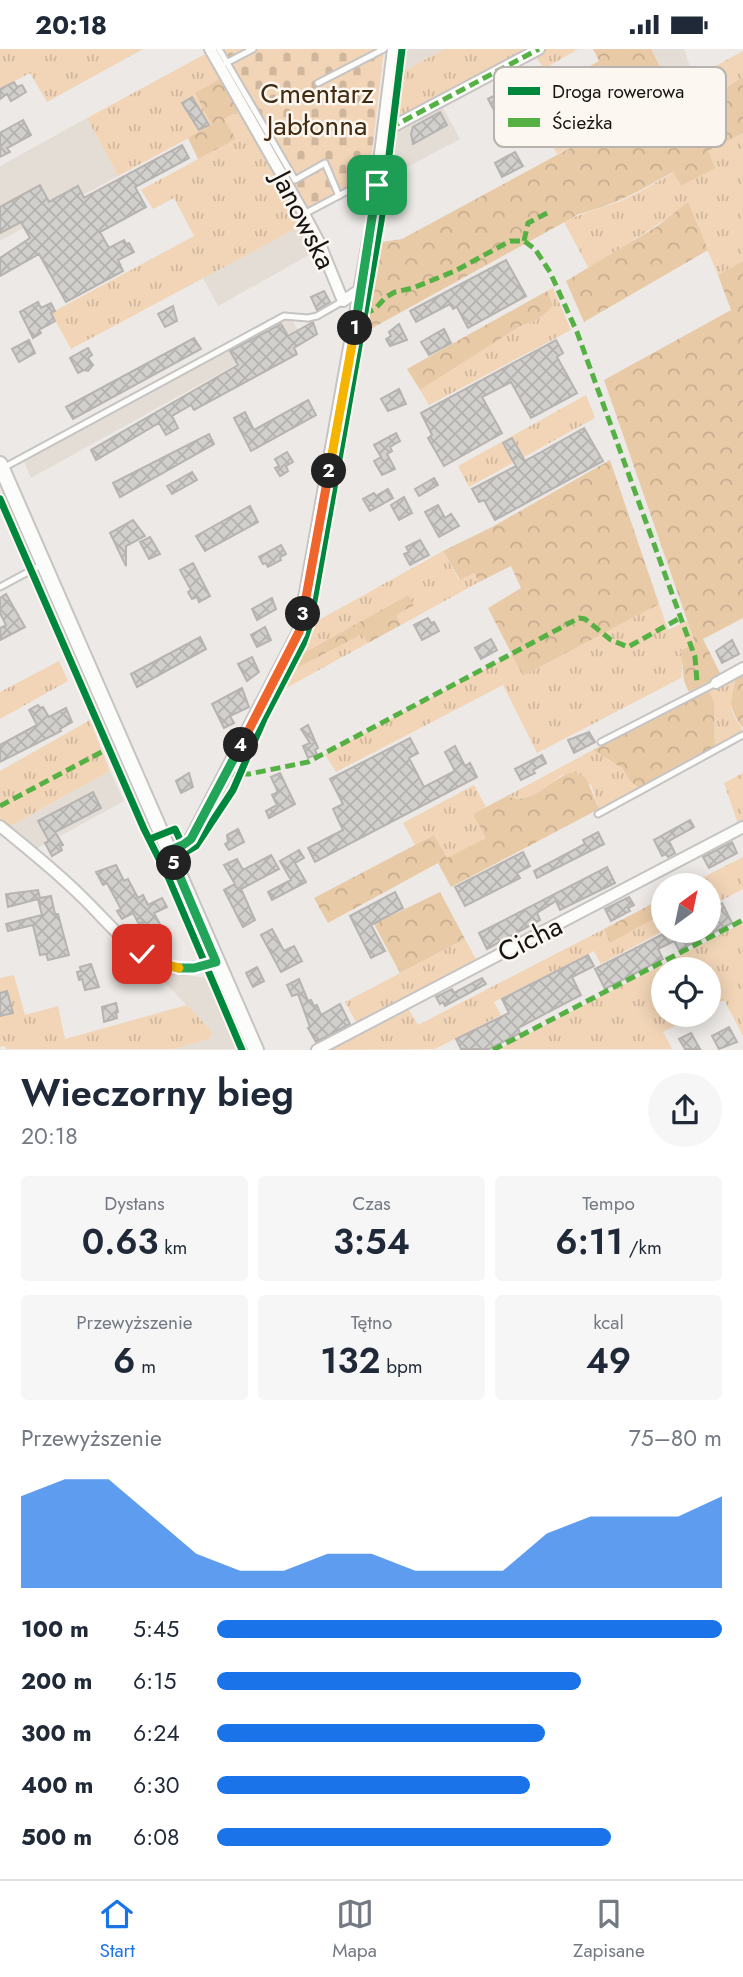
<!DOCTYPE html>
<html lang="pl">
<meta charset="utf-8">
<style>
:root{--surface:#fff;--page:#f6f6f7;--text:#1f2937;--muted:#747a83;--line:#e0e1e3;--accent:#1a73e8}
body{margin:0;font-family:Jost,sans-serif;background:var(--page);color:var(--text);height:100vh;display:flex;flex-direction:column;font-size:26px;white-space:nowrap}
*{box-sizing:border-box;margin:0}
p{font-size:23px;color:var(--muted)}
.icon{flex:none;width:38px;height:38px;fill:none;stroke:currentColor;stroke-width:2;stroke-linecap:round;stroke-linejoin:round}
.map{position:relative;height:1001px;overflow:hidden}
.sheet{display:flex;flex-direction:column;background:var(--surface);flex:1}
.sheet>*{flex:none}
.needle{width:46px;rotate:33deg}
.tools{position:absolute;left:651px;top:824px;display:grid;gap:14px}
.tools a{display:grid;place-items:center;width:70px;height:70px;border-radius:50%;background:var(--surface);box-shadow:0 4px 18px #0003;font-size:35px}
.pin{position:absolute;display:grid;place-items:center;width:60px;height:60px;color:#fff;margin:-30px;border-radius:14px;box-shadow:0 4px 10px #0006}
.km{position:absolute;width:35px;height:35px;margin:-18px;border-radius:50%;background:#222;color:#fff;font-size:19px;line-height:35px;text-align:center}
.round{display:grid;place-items:center;flex:none;width:74px;height:74px;border-radius:37px;background:var(--page)}
.summary{display:flex;align-items:center;justify-content:space-between;height:119px;padding:0 21px}
h1{font-size:38px;font-weight:600;line-height:52px}
.stats{display:grid;grid-template-columns:repeat(3,1fr);gap:10px;height:119px;padding:7px 21px}
.stats div{display:grid;align-content:center;border-radius:7px;background:var(--page);text-align:center}
.stats b{font-size:35px;font-weight:600}
.stats small{font-size:19px;font-weight:400}
.stats p{font-size:19px}
.chart{height:196px;padding:14px 21px}
.chart p{display:flex;justify-content:space-between}
.chart svg{width:100%;height:126px;margin-top:7px;fill:var(--accent);opacity:.7}
ul{padding:0 21px;list-style:none;font-size:23px}
li{display:grid;grid-template-columns:112px 84px 1fr;align-items:center;height:52px}
li i{height:18px;border-radius:9px;background:var(--accent)}
.status{display:flex;justify-content:space-between;align-items:center;height:49px;padding:0 35px;background:var(--surface);direction:ltr}
.status svg{height:19px;fill:currentColor}
.tabs{display:flex;justify-content:space-around;align-items:center;height:98px;border-top:2px solid var(--line);background:var(--surface);font-size:19px;color:var(--muted)}
.tabs a{display:grid;justify-items:center;gap:4px}
.tabs .current{color:var(--accent)}
.map>svg:first-child{display:block}
</style>
<div class="status"><b>20:18</b><svg viewBox="0 0 49 12"><path d="M0 12V9h3v3zM5 12V6h3v6zM10 12V3h3v9zM15 12V0h3v12zM26 1h20v11H26zM47 4h2v5h-2z"/></svg></div>
<div class="map">
<svg width="743" height="1001" viewBox="0 0 743 1001">
<defs>
<pattern id="grass-tufts" width="24" height="20" patternUnits="userSpaceOnUse" patternTransform="scale(1.75)"><rect width="24" height="20" fill="#f2d5b7"/><path d="M3 7l-1-3M5 7V3M7 7l1-3M15 17l-1-3M17 17v-4M19 17l1-3" fill="none" stroke="#cfb69c"/></pattern>
<pattern id="forest-crowns" width="20" height="18" patternUnits="userSpaceOnUse" patternTransform="scale(1.75)"><rect width="20" height="18" fill="#e9caa7"/><path d="M2 6a3 3 0 1 1 6 0M12 15a3 3 0 1 1 6 0" fill="none" stroke="#c7ad8f"/></pattern>
<pattern id="cemetery-stones" width="16" height="16" patternUnits="userSpaceOnUse" patternTransform="scale(1.75)"><rect width="16" height="16" fill="#f2d5b7"/><path d="M2 7V4a2 2 0 0 1 4 0v3zM10 15v-3a2 2 0 0 1 4 0v3z" fill="#cfb69c"/></pattern>
<pattern id="building-cross-hatch" width="8" height="8" patternUnits="userSpaceOnUse" patternTransform="scale(1.75)"><rect width="8" height="8" fill="#d2d0cd"/><path d="M0 0l8 8M0 8l8-8" fill="none" stroke="#b4b2af"/></pattern>
</defs>
<rect width="100%" height="100%" fill="#ece9e6"/>
<path fill="#e4ddd5" d="M406 0H444L404 22Z
M684 0 694 29 672 41 651 0Z
M442 57 460 90 391 127 397 81Z
M87 69 118 127 0 192V117Z
M306 174 320 200 218 257 203 229Z
M287 262 298 281 31 429 21 406Z
M110 722 124 752 36 800 9 778Z
M154 922 207 929 237 1000H174L209 990 213 984Z"/>
<path fill="url(#grass-tufts)" d="M0 0H143L47 53 30 24 0 40Z
M444 0H526L397 71 404 22Z
M546 0H578L544 20 535 6Z
M743 2V28L722 41 723 58 711 65 694 29Z
M207 4 222 29 213 76 118 127 87 69Z
M569 29 594 86 557 105 528 52Z
M241 61 306 174 71 300 51 264 194 187 174 149 153 160 141 141 235 90 224 70Z
M743 84V212L718 226 688 154C656 178 622 198 589 220L564 173C583 163 605 159 625 150 642 142 658 132 674 123L680 137 708 102Z
M553 239 571 281 429 356 420 341 522 276C537 273 544 267 553 256L547 242Z
M586 346 595 369 469 438 458 417Z
M443 502 459 531 474 524 479 533 401 576 396 566 408 546 302 605 317 572Z
M659 555 668 581 687 572 695 594 680 602 683 612 681 629 537 704 503 636 336 723 325 705 513 605 523 627Z
M362 584 368 594 286 639 297 619Z
M59 612 68 632 0 670V643Z
M737 626C734 637 729 650 732 662 734 670 741 675 743 683L715 699 714 661 708 641Z
M90 671 110 722 9 778 0 770V722Z
M593 701 622 719 630 732 639 739 599 760 591 736 562 726C544 739 530 756 507 747Z
M743 724V775L739 778 724 734Z
M474 736 486 758 474 765 487 789 447 810 434 786 415 796 403 774Z
M743 808V840L709 858V836H688Z
M663 865V882L601 915 594 902 494 953 501 966 435 1000 324 1001 407 957 418 976 604 880 610 894Z
M743 874V987L724 951 709 959V920H663V966H696L663 983 672 1000H499Z
M465 890 478 914 358 977 345 953Z
M14 926 25 966 58 957 65 990 187 956 213 984 209 990 174 1000H6L5 997 0 998V929Z"/>
<path fill="url(#forest-crowns)" d="M593 0H651L672 41 694 29 711 65 723 58 719 47 722 41 743 28V84L708 102 715 119 681 137 673 123C643 140 613 157 579 165L367 282 382 193 402 190 594 86 569 29 599 12Z
M222 29 241 61 224 70 236 90 198 110 188 89 212 76 195 44Z
M688 153 708 201 584 273 566 232 656 178Z
M743 212V569L703 590 721 626 689 643C679 624 686 621 680 602L695 594 604 331 731 261 718 226Z
M547 242 553 256C544 267 537 273 522 276L420 341 407 320Z
M610 411 659 555 523 627 488 559 521 539 511 517 479 533 474 524 460 531 443 502 492 478Z
M408 546 414 556 396 566 401 576 368 594 362 585 297 619 302 605Z
M743 623V679C727 658 730 651 737 626Z
M708 641 714 653 715 699 639 739 630 732 622 719 593 701Z
M574 723 586 729 599 760 451 838 438 814 328 874 314 849 434 786 447 809 486 789 473 765 507 747C535 758 548 729 574 723Z
M440 843 465 890 400 924 374 875Z
M663 849V865L610 894 604 880Z"/>
<path fill="url(#cemetery-stones)" d="M213 0H384L369 128 305 160Z"/>
<path fill="url(#building-cross-hatch)" stroke="#b6b3b1" stroke-width="2" d="M14 33 17 38 22 36 26 43 11 52 7 45 0 50V40Z
M508 39 515 51 495 63 488 50Z
M192 48 209 76 199 81 182 54Z
M440 63 447 76 413 95 411 85 413 78Z
M23 71 31 86 7 99 10 103 0 108V84Z
M182 96 189 109 135 138 146 158 100 183 109 199 124 191 126 195 129 194 134 203 118 211 123 222 66 253 39 205 0 227V209L30 189 21 173 0 184V158L40 136 49 153 78 137 84 149Z
M515 103 523 117 502 128 495 114Z
M506 211 526 247 468 279 457 258 453 260 450 255 416 273 410 262Z
M324 242 330 253 317 261 311 248Z
M38 253 41 259 51 254 55 262 51 264 55 272 39 281 41 284 33 289 20 263Z
M173 257 177 272 165 278 158 265Z
M313 273 317 285 294 299 297 305 194 361 191 356 172 367 178 379 166 386 159 374 96 411 91 401 238 316 230 302 281 275 288 287Z
M399 275 407 291 390 297 386 290 391 287 389 283Z
M444 280 451 294 429 306 421 293Z
M194 289 201 300 73 370 66 358Z
M29 291 35 304 19 313 12 300Z
M556 291 563 304 557 308 577 344 531 369 511 333 482 348 502 384 444 417 428 389 432 386 421 364Z
M88 299 92 306 88 309 93 316 88 322 84 321 78 324 70 309Z
M399 340 406 355 388 362 381 350Z
M308 351 316 366 251 402 234 369 245 363 254 381Z
M584 379 603 412 495 471 484 451 479 453 472 440 516 417 503 394 512 389 525 412Z
M396 384 400 392 390 398 392 402 387 405 395 420 382 426 374 412 381 408 374 396Z
M209 385 214 395 120 448 113 434Z
M287 403 293 413 286 417 288 422 280 427 275 419 279 417 275 410Z
M192 423 197 431 172 445 167 437Z
M434 429 438 436 419 447 415 440Z
M388 440 393 449 370 462 363 450 374 444 376 447Z
M404 448 412 464 399 471 391 456Z
M438 456 445 469 451 465 459 477 439 488 425 463Z
M250 457 258 473 205 502 196 487Z
M133 471 145 487 126 497V517L110 484Z
M150 488 160 505 149 510 140 493Z
M420 491 429 506 410 516 404 505 409 503 406 498Z
M281 496 286 505 280 508 281 511 268 518 266 514 263 515 259 508Z
M193 514 210 547 199 553 197 548 192 550 188 543 191 541 180 521Z
M6 545 25 578 0 591V579L6 576 0 564V549Z
M272 549 276 560 257 571 252 560Z
M428 569 431 574 434 573 439 582 422 591 414 576Z
M265 578 271 591 257 598 251 586Z
M200 588 206 600 137 638 131 625Z
M491 590 497 601 481 610 475 599Z
M732 591 739 605 722 614 716 602Z
M252 608 259 623 247 632 238 615Z
M242 639 249 658 230 667 234 674 224 679 212 655Z
M38 656 40 659 43 658 49 668 66 659 72 673 60 680 61 682 0 713V696L37 676 29 661Z
M308 676 318 699 315 701 317 705 308 709 303 697 310 694 301 680Z
M589 683 595 693 574 704 568 691Z
M410 689 418 704 409 709 424 738 455 722 445 703 455 697 465 717 470 714 477 728 315 813 308 799 343 781 333 760 343 755 330 730Z
M542 706 546 714 533 721 535 724 521 731 515 720Z
M189 724 193 738 181 744 176 732Z
M280 724 295 755 269 769 266 762 277 756 272 746 278 743 271 728Z
M93 743 101 759 55 783 63 796 60 797 62 801 52 807 45 794 49 792 38 772Z
M690 771 694 778 669 792 675 804 668 808 666 805 662 807 654 791Z
M238 780 244 793 229 801 225 795 228 793 227 786Z
M598 783 604 795 537 829 534 822 585 795 583 791Z
M732 793 737 804 709 819 703 808Z
M299 801 304 809 295 814 306 833 272 851 268 843 291 831 280 812Z
M523 803 530 817 517 824 520 829 465 857 455 838Z
M271 806 279 820 241 840 255 871 243 878 224 841 235 835 224 816 237 810 243 821Z
M116 816 124 832 128 830 138 849 143 846 148 856 162 849 167 858 154 864 171 896 164 900 161 894 158 895 142 873 139 875 133 864 122 870 117 862 121 860 107 834 103 836 96 823Z
M607 818 615 834 560 861 556 852 537 864 540 871 487 900 479 884Z
M38 841 40 849 51 847 55 865H58L69 906 48 911 46 905 40 906 33 876 8 882 6 875 42 866 38 850 8 858 6 845Z
M395 843 403 859 371 876 385 902 371 909 350 867Z
M629 848 634 856 628 859 630 862 611 872 605 860Z
M722 854 732 874 679 901 674 892 658 900 663 910 605 940 595 920 669 882H709V861Z
M272 880 284 902 294 897 302 912 281 923 261 886Z
M588 906 594 917 572 928 581 946 518 979 520 984 489 1000H461L456 990 509 964 502 950Z
M91 915 99 938 85 941 82 930 79 931 77 923 81 922 80 918Z
M257 918 264 932 253 938 246 924Z
M482 929 486 935 445 957 443 953 440 955 436 948 452 940 454 944Z
M299 930 308 952 311 951 314 957 317 956 321 966 340 955 350 975 316 993 308 979 310 978 298 945 292 947 287 936Z
M7 942 13 964 0 967V944Z
M116 954 118 963 116 964 117 969 104 973 102 958Z
M729 978 737 993 719 1000 712 987Z
M691 984 700 1000H685L679 990Z"/>
<g fill="none" stroke-linecap="round" stroke-linejoin="round">
<defs>
<path id="service" d="M219 0 295 131 325 114 339 147
M226 14 253 0
M318 34 384 0
M304 165 361 135 377 136
M5 418 284 267 308 269 317 267 343 252
M0 538 41 516
M601 693 716 634
M598 765 743 686"/>
<path id="minor" d="M210 0 304 165 319 193 343 252 361 240
M384 80 392 78 539 0
M716 634 743 619
M0 777C28 800 56 822 82 848 103 868 123 894 149 910 169 923 195 921 217 913
M317 1001 743 778"/>
<path id="tertiary" d="M169 802 183 796 191 790 299 583 373 170 394 0"/>
<path id="secondary" d="M0 415 256 1001"/>
</defs>
<use href="#service" stroke="#c6c4c2" stroke-width="9"/>
<use href="#minor" stroke="#c6c4c2" stroke-width="14"/>
<use href="#tertiary" stroke="#c6c4c2" stroke-width="16"/>
<use href="#secondary" stroke="#c6c4c2" stroke-width="18"/>
<use href="#service" stroke="#fcfcfb" stroke-width="5"/>
<use href="#minor" stroke="#fcfcfb" stroke-width="10"/>
<use href="#tertiary" stroke="#fcfcfb" stroke-width="12"/>
<use href="#secondary" stroke="#fcfcfb" stroke-width="14"/>
<path stroke="#55b144" stroke-width="5" stroke-dasharray="10 5" stroke-linecap="butt" d="M390 79 539 0
M524 192 528 174 551 162
M364 265 375 260 386 248 395 243 413 239 455 222 510 192H524L535 200 550 223 577 283 695 608 697 633
M226 725H249L308 713 579 569 585 570 611 591 628 598 680 569
M0 757 109 699
M493 1001 743 871"/>
<defs>
<path id="cycleway" d="M0 450 144 780 169 830 242 1001
M150 790 175 780 186 803 196 797 233 741 264 670 303 595 310 575 381 172 402 0"/>
</defs>
<use href="#cycleway" stroke="#fdf7f1" stroke-width="11"/>
<use href="#cycleway" stroke="#00873e" stroke-width="7"/>
</g>
<g fill="none" stroke-linecap="round" stroke-linejoin="round">
<defs>
<path id="split-1" d="M355 279 377 136"/>
<path id="split-2" d="M329 422 355 279"/>
<path id="split-3" d="M303 565 329 422"/>
<path id="split-4" d="M241 696 299 583 303 565"/>
<path id="split-5" d="M174 814 169 802 183 796 191 790 241 696"/>
<path id="split-6" d="M174 814 216 913 194 919H179"/>
<path id="split-7" d="M142 905 158 914 179 919"/>
</defs>
<use href="#split-1" stroke="#fff" stroke-width="14"/>
<use href="#split-2" stroke="#fff" stroke-width="14"/>
<use href="#split-3" stroke="#fff" stroke-width="14"/>
<use href="#split-4" stroke="#fff" stroke-width="14"/>
<use href="#split-5" stroke="#fff" stroke-width="14"/>
<use href="#split-6" stroke="#fff" stroke-width="14"/>
<use href="#split-7" stroke="#fff" stroke-width="14"/>
<use href="#split-1" stroke="#22a559" stroke-width="9"/>
<use href="#split-2" stroke="#f5b400" stroke-width="9"/>
<use href="#split-3" stroke="#f0652b" stroke-width="9"/>
<use href="#split-4" stroke="#f0652b" stroke-width="9"/>
<use href="#split-5" stroke="#22a559" stroke-width="9"/>
<use href="#split-6" stroke="#22a559" stroke-width="9"/>
<use href="#split-7" stroke="#f5b400" stroke-width="9"/>
</g>
<g text-anchor="middle" dominant-baseline="central" stroke-width="5" stroke-linejoin="round" paint-order="stroke">
<g font-size="28" fill="#422b10" stroke="#fdf7f1">
<text x="317" y="44">Cmentarz<tspan x="317" dy="32">Jabłonna</tspan></text>
</g>
<g font-size="28" fill="#171513" stroke="#fdf7f1">
<text transform="translate(304 171) rotate(63)">Janowska</text>
<text transform="translate(530 890) rotate(-27)">Cicha</text>
</g>
</g>
<rect x="494" y="18" width="232" height="80" rx="10" fill="#fdf7f1" stroke="#b8b3ae" stroke-width="2"/>
<rect x="508" y="38" width="32" height="8" fill="#00873e"/>
<rect x="508" y="69" width="32" height="9" fill="#55b144"/>
<g font-size="19" fill="#171513">
<text x="552" y="49">Droga rowerowa</text>
<text x="552" y="80">Ścieżka</text>
</g>
</svg>
<div class="tools">
<a><svg class="needle" viewBox="-14 -14 28 28"><path d="M0-13l5 13h-10z" fill="#e53935"/><path d="M0 13l5-13h-10z" fill="#747a83"/></svg></a>
<a><svg class="icon" aria-label="locate" viewBox="0 0 24 24"><circle cx="12" cy="12" r="6"/><path d="M12 2v4M12 18v4M2 12h4M18 12h4"/></svg></a>
</div>
<div class="pin" style="left:377px;top:136px;background:#1e9e55"><svg class="icon" aria-label="arrive" viewBox="0 0 24 24"><path d="M6 21V4h12l-3 4 3 4H6"/></svg></div>
<div class="pin" style="left:142px;top:905px;background:#d93025"><svg class="icon" aria-label="check" viewBox="0 0 24 24"><path d="M5 12l5 5 9-10"/></svg></div>
<b class="km" style="left:355px;top:279px">1</b>
<b class="km" style="left:329px;top:422px">2</b>
<b class="km" style="left:303px;top:565px">3</b>
<b class="km" style="left:241px;top:696px">4</b>
<b class="km" style="left:174px;top:814px">5</b>
</div>
<section class="sheet">
<div class="summary"><div><h1>Wieczorny bieg</h1><p>20:18</p></div><a class="round"><svg class="icon" aria-label="share" viewBox="0 0 24 24"><path d="M12 15V3M7 8l5-5 5 5M5 13v7h14v-7"/></svg></a></div>
<div class="stats">
<div><p>Dystans</p><b>0.63<small> km</small></b></div>
<div><p>Czas</p><b>3:54</b></div>
<div><p>Tempo</p><b>6:11<small> /km</small></b></div>
</div>
<div class="stats">
<div><p>Przewyższenie</p><b>6<small> m</small></b></div>
<div><p>Tętno</p><b>132<small> bpm</small></b></div>
<div><p>kcal</p><b>49</b></div>
</div>
<div class="chart"><p><span>Przewyższenie</span>75–80 m</p>
<svg viewBox="0 0 160 44" preserveAspectRatio="none"><path d="M0 44V12L10 6L20 6L30 19L40 32L50 38L60 38L70 32L80 32L90 38L100 38L110 38L120 25L130 19L140 19L150 19L160 12V44z"/></svg>
</div>
<ul>
<li><b>100 m</b>5:45<i style="width:100%"></i></li>
<li><b>200 m</b>6:15<i style="width:72%"></i></li>
<li><b>300 m</b>6:24<i style="width:65%"></i></li>
<li><b>400 m</b>6:30<i style="width:62%"></i></li>
<li><b>500 m</b>6:08<i style="width:78%"></i></li>
</ul>
</section>
<nav class="tabs">
<a class="current"><svg class="icon" aria-label="home" viewBox="0 0 24 24"><path d="M3 11l9-7 9 7M6 9v11h12V9"/></svg>Start</a>
<a><svg class="icon" aria-label="map" viewBox="0 0 24 24"><path d="M3 6l6-2 6 2 6-2v14l-6 2-6-2-6 2zM9 4v14M15 6v14"/></svg>Mapa</a>
<a><svg class="icon" aria-label="saved" viewBox="0 0 24 24"><path d="M7 4h10v16l-5-4-5 4z"/></svg>Zapisane</a>
</nav>
